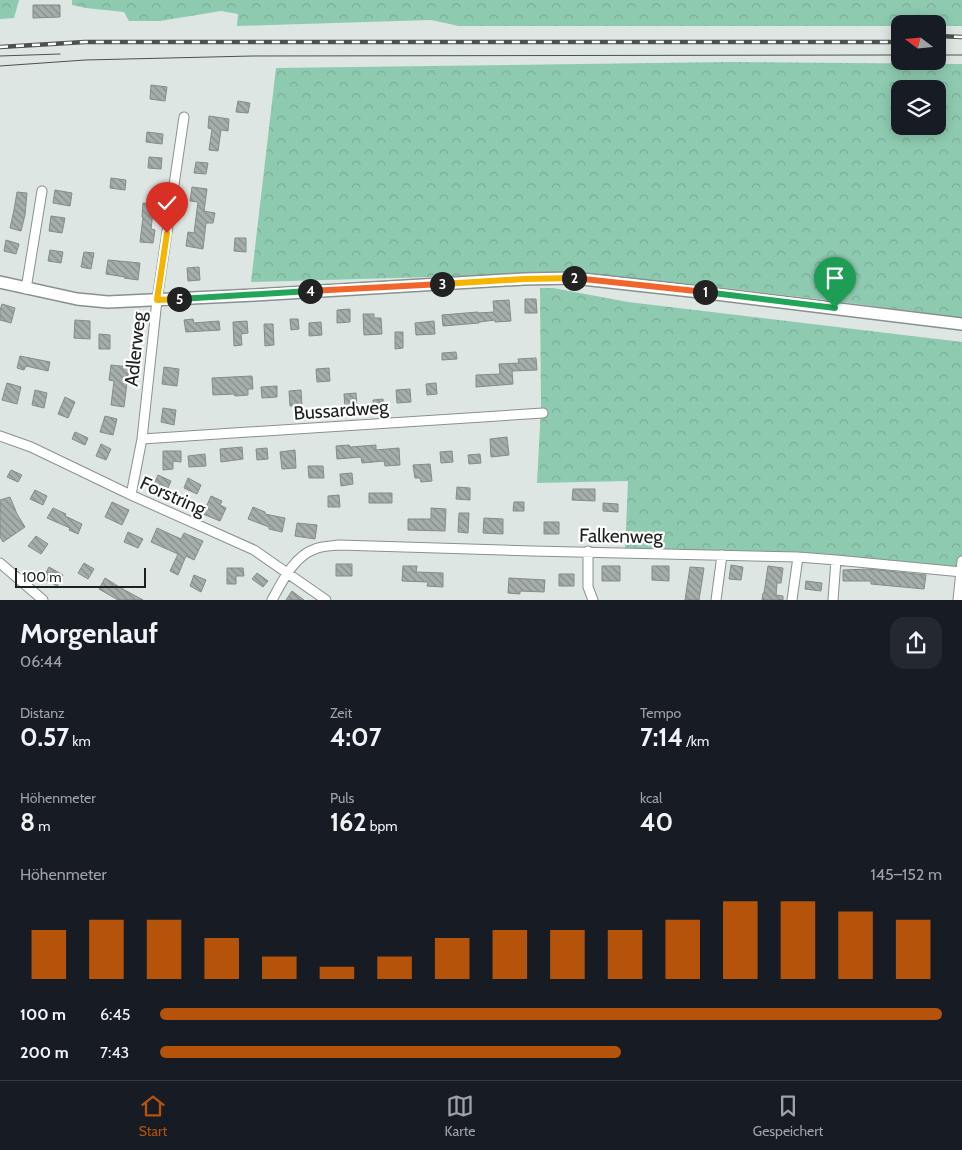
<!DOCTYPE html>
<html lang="de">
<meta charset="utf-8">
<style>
:root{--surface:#171b24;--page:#242831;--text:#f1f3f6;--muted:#9ea1a6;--line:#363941;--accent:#b45309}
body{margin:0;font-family:Cabin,sans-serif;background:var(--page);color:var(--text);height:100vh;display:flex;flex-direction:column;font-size:19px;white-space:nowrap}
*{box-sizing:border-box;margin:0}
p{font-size:16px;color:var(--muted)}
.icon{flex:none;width:28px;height:28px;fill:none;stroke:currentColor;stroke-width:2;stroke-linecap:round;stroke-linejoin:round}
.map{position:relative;height:600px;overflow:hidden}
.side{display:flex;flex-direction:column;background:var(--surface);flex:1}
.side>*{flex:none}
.needle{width:32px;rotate:286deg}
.controls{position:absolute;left:891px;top:15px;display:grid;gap:10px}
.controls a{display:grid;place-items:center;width:55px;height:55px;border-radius:10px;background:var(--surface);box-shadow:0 2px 12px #0003;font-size:25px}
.scale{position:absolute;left:15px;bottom:12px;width:131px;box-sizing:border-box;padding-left:5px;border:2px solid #1c201e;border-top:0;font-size:14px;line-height:18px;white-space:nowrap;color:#1c201e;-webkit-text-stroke:4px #fff;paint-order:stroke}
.pin{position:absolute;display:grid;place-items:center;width:42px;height:42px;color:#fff;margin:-51px -21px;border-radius:50% 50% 50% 0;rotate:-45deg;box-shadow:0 0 5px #0007}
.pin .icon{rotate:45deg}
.km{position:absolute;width:25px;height:25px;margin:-12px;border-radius:50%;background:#222;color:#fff;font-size:14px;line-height:25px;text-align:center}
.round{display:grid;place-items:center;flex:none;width:52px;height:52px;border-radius:15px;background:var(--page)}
.summary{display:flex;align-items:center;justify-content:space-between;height:85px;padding:0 20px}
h1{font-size:28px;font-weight:700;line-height:38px}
.figures{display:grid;grid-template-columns:repeat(3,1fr);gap:8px;height:85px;padding:5px 20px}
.figures div{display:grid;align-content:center}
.figures b{font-size:25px;font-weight:700}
.figures small{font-size:14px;font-weight:400}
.figures p{font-size:14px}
.chart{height:140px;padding:10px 20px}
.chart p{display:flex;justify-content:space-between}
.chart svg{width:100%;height:90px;margin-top:5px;stroke:var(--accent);stroke-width:6}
ul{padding:0 20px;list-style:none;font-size:16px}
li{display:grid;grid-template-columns:80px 60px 1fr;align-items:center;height:38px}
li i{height:12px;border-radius:6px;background:var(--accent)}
.tabs{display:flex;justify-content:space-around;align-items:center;height:70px;border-top:1px solid var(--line);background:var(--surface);font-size:14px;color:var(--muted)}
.tabs a{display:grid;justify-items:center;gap:2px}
.tabs .active{color:var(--accent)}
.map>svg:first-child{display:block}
</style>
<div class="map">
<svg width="962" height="600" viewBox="0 0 962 600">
<defs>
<pattern id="forest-crowns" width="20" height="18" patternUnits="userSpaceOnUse" patternTransform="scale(1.25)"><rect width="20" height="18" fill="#8ecab0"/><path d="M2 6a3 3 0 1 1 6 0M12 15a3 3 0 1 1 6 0" fill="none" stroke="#7aad97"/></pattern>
<pattern id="building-back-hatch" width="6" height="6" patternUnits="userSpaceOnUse" patternTransform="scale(1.25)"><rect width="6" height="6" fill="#a5aeaa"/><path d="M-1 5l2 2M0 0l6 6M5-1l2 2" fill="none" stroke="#868d8a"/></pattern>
</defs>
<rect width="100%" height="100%" fill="#dde6e2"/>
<path fill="url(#forest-crowns)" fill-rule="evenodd" d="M0 0H19L14 18 0 19Z
M72 0H962V26H938V24H900V26H459L431 20 237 26 238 14 221 11 160 21H129L124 12 86 8 72 5Z
M729 62 962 64V318L835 301 691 284 572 273 251 282 276 68ZM900 89H938V126H900Z
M540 288H553L628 302 962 342V572L836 560 625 552 628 481 537 483 541 407Z"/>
<path fill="url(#building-back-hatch)" stroke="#848c88" d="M33 5H60V17L33 18Z
M151 85 167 87 165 101 150 99Z
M238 101 250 103 248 113 236 112Z
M209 116 229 119 228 131 221 130 218 151 209 150 212 129 208 128Z
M147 132 163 134 162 144 146 142Z
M149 157 162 158 161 169 148 168Z
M196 162 208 163 206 174 194 173Z
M111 178 126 180 125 190 110 188Z
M192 187 207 189 204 211 215 213 213 223H206L203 249 186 246 188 232 194 233 198 202 190 201Z
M55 190 72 193 70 206 53 203Z
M17 192 27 193 25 215 21 231 10 228 14 210Z
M143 203 154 204 151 229 155 230 153 243 140 242 143 217H142Z
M51 216 65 218 62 233 49 231Z
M235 238H246V252L234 251Z
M6 240 19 244 16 254 4 251Z
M50 250 63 252 61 263 48 261Z
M84 252 94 253 91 269 81 267Z
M108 260 140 263 138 280 124 278 125 277 106 274Z
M199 267 200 280 188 281 187 268Z
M525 299H536L537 313H525Z
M509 300 511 321 495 322V320L479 322V323L443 326 442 315 478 312V313L494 312 493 301Z
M2 304 15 308 11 323 0 320V310Z
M350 309V322L337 323V310Z
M363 314H374V318H381L382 334 364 335Z
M193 319 194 323 219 321 220 330 186 332 184 320Z
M290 319H298L299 329 291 330Z
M75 320 90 321V339L74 338Z
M247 321 248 333 241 334 242 345 234 346 233 322Z
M434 321 435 334 416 335 415 323Z
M321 322 322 335 309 336V323Z
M264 324H273L274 345 265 346Z
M395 332H403V348L395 349Z
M99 334 110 335V349H99Z
M456 352 457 359 442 360V353Z
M20 356 50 362 48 371 26 366 24 370 17 368Z
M536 358 537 370 512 371 513 384 476 387V375L500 374 499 364 519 363 518 359Z
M111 365 129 367 124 407 111 405 114 381 109 380Z
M164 367 179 369 177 386 162 384Z
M329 368 330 381 317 382 316 369Z
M252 376 253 389H248V395L235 396 234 394 213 395 212 378Z
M7 383 21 387 17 404 2 400Z
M436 383 437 394 427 395 426 384Z
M277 386V397L262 398 261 387Z
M410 389 411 402 397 403 396 390Z
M35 390 47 393 44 408 32 405Z
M301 390 302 406H290L289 391Z
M356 393 357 407 345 408 344 394Z
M65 397 75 402 68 418 58 414Z
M383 399 384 411 374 412 373 400Z
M163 408 176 410 174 425 161 422Z
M105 416 117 419 113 435 100 432Z
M75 432 88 438 85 445 72 439Z
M507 437 509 455 491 457 490 439Z
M101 444 111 449 106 460 96 456Z
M349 445 350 447 376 445V450L399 448 400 465 385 466 384 461 362 463 361 457 337 459 336 446Z
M242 447 243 459 221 462 220 449Z
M267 448 268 459 257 460 256 449Z
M295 450 296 468 282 469 280 452Z
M163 451H181V462L173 461V469L163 470Z
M452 451 453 462 441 463 440 452Z
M205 454 206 466 189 467 188 456Z
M480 454 481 463 469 464 468 455Z
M430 464 432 481 421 482 420 478H415L413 465Z
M308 466H323L324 478H309Z
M11 470 22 475 18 482 7 477Z
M352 473 353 484 341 486 340 474Z
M158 475 171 481 165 495 152 489Z
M188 478 201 485 197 494 184 488Z
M457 487 470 488V500L456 499Z
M573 489H595V501L572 500Z
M35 490 47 496 43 505 30 499Z
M369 493H392V503H369Z
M339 495 340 507H328V496Z
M211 496 222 501 220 505 226 508 220 521 203 514Z
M10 497 17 514 25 527 3 542 0 537V500Z
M112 502 129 510 122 525 105 517Z
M514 502H524V511H513Z
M603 503 618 504V512L603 511Z
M253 507 265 512V514L285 518 282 532 269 529V527L248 519Z
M53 508 66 514 65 516 82 524 78 534 69 530 70 528 47 518Z
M431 508 446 509 445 531 408 530V519H431Z
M459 513H469L468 533 458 532Z
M484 518 503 519V534L483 533Z
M544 522H559V534H544Z
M297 523 317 525 315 539 295 536Z
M157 528 181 539 184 533 203 541 194 560 186 556 178 575 170 571 178 554 151 542Z
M128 532 143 539 138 548 124 542Z
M36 536 48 544 41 554 28 546Z
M84 563 94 569 88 579 78 573Z
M336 564H352V576H336Z
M731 565 743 567 741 580 729 579Z
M403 566H417L416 572 443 573V587L427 586 428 582 402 581Z
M602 566H620V581H602Z
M652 566H669V581L652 580Z
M768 566 783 568 781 583H777L776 595 783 596V600H762L763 593H764Z
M49 567 63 575 57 586 43 578Z
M690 567 704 568 699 600H685Z
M227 568H243L244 576H236V584H227Z
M869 569 926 575 924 589 871 584V581H843V570Z
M257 573 268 581 263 587 252 579Z
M559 574H574V586H559Z
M194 575 206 580 201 592 190 586Z
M105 578 121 588 143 600H118L99 589Z
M509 578 545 580 544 592 520 591V594L508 593Z
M806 581 822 583 821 591 805 589Z
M292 591 304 600H286Z"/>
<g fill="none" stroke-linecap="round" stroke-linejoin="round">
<defs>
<path id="minor" d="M26 289 42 191
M0 436 31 447 131 495 254 550 326 600
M142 439 543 413
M131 495 142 439 157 300 184 117
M588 551V587L593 600
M0 563 43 600
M272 600C282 582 294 556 315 549 322 546 331 546 339 545L532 551 798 557 836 560 962 572
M716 600 722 555
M792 600 798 557
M833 600 836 560
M958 600 962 561"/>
<path id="tertiary" d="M0 282 77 299 108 302 255 295 524 279 573 278 691 291 962 324"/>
</defs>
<use href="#minor" stroke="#88918d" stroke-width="11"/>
<use href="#tertiary" stroke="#88918d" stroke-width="14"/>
<use href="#minor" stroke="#fff" stroke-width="9"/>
<use href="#tertiary" stroke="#fff" stroke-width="11"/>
<path stroke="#4c514f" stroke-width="1" d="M938 55H962
M0 56 60 54
M0 66 85 60 252 56 900 55"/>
<defs>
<path id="rail" d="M938 36 962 37
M0 47 85 42H900"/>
</defs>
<use href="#rail" stroke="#4c514f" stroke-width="4.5"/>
<use href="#rail" stroke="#fff" stroke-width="2.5" stroke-dasharray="8" stroke-linecap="butt"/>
</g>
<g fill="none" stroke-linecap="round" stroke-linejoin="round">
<defs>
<path id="split-1" d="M705 292 835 308"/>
<path id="split-2" d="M574 278 705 292"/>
<path id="split-3" d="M442 284 524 279 574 278"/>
<path id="split-4" d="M310 291 442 284"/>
<path id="split-5" d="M179 299 310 291"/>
<path id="split-6" d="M167 233 157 300 179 299"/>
</defs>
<use href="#split-1" stroke="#fff" stroke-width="10"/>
<use href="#split-2" stroke="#fff" stroke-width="10"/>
<use href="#split-3" stroke="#fff" stroke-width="10"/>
<use href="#split-4" stroke="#fff" stroke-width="10"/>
<use href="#split-5" stroke="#fff" stroke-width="10"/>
<use href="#split-6" stroke="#fff" stroke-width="10"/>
<use href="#split-1" stroke="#22a559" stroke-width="6"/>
<use href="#split-2" stroke="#f0652b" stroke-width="6"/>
<use href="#split-3" stroke="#f5b400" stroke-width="6"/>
<use href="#split-4" stroke="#f0652b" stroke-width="6"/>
<use href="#split-5" stroke="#22a559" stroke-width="6"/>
<use href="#split-6" stroke="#f5b400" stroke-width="6"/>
</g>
<g text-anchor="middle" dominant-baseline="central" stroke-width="4.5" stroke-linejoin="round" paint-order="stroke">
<g font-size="19" fill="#1c201e" stroke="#fff">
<text transform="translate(135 349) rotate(-84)">Adlerweg</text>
<text transform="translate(341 410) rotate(-4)">Bussardweg</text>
<text transform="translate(173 496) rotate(24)">Forstring</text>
<text transform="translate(621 536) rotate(1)">Falkenweg</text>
</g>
</g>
</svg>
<div class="controls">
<a><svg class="needle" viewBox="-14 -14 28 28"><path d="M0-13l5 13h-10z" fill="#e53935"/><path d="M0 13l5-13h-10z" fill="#9ea1a6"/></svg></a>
<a><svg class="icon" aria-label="layers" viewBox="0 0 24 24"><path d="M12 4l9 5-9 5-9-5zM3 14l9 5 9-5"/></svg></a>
</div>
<div class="scale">100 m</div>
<div class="pin" style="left:835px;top:308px;background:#1e9e55"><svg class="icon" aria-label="arrive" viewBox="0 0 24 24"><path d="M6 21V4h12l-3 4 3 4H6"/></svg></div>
<div class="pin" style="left:167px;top:233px;background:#d93025"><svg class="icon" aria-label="check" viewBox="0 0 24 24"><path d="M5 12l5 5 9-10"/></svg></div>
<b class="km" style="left:705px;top:292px">1</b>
<b class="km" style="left:574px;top:278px">2</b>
<b class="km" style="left:442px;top:284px">3</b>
<b class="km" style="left:310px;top:291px">4</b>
<b class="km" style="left:179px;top:299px">5</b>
</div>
<section class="side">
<div class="summary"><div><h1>Morgenlauf</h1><p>06:44</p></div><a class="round"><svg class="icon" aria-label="share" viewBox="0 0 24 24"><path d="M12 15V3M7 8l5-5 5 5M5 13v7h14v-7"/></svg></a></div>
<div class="figures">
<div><p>Distanz</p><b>0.57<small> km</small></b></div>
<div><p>Zeit</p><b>4:07</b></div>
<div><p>Tempo</p><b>7:14<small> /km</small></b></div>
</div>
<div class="figures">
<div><p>Höhenmeter</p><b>8<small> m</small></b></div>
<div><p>Puls</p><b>162<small> bpm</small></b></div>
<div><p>kcal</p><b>40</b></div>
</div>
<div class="chart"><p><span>Höhenmeter</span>145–152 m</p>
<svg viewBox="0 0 160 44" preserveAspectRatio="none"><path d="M5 44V20M15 44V15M25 44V15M35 44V24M45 44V33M55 44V38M65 44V33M75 44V24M85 44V20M95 44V20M105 44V20M115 44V15M125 44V6M135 44V6M145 44V11M155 44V15"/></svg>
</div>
<ul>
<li><b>100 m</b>6:45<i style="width:100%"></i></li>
<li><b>200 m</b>7:43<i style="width:59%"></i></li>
</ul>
</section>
<nav class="tabs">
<a class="active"><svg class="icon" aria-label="home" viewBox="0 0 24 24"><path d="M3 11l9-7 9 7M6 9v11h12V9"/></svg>Start</a>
<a><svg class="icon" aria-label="map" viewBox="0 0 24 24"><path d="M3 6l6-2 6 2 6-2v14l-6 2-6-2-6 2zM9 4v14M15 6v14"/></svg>Karte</a>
<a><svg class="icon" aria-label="saved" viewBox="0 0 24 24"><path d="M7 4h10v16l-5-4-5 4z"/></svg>Gespeichert</a>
</nav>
